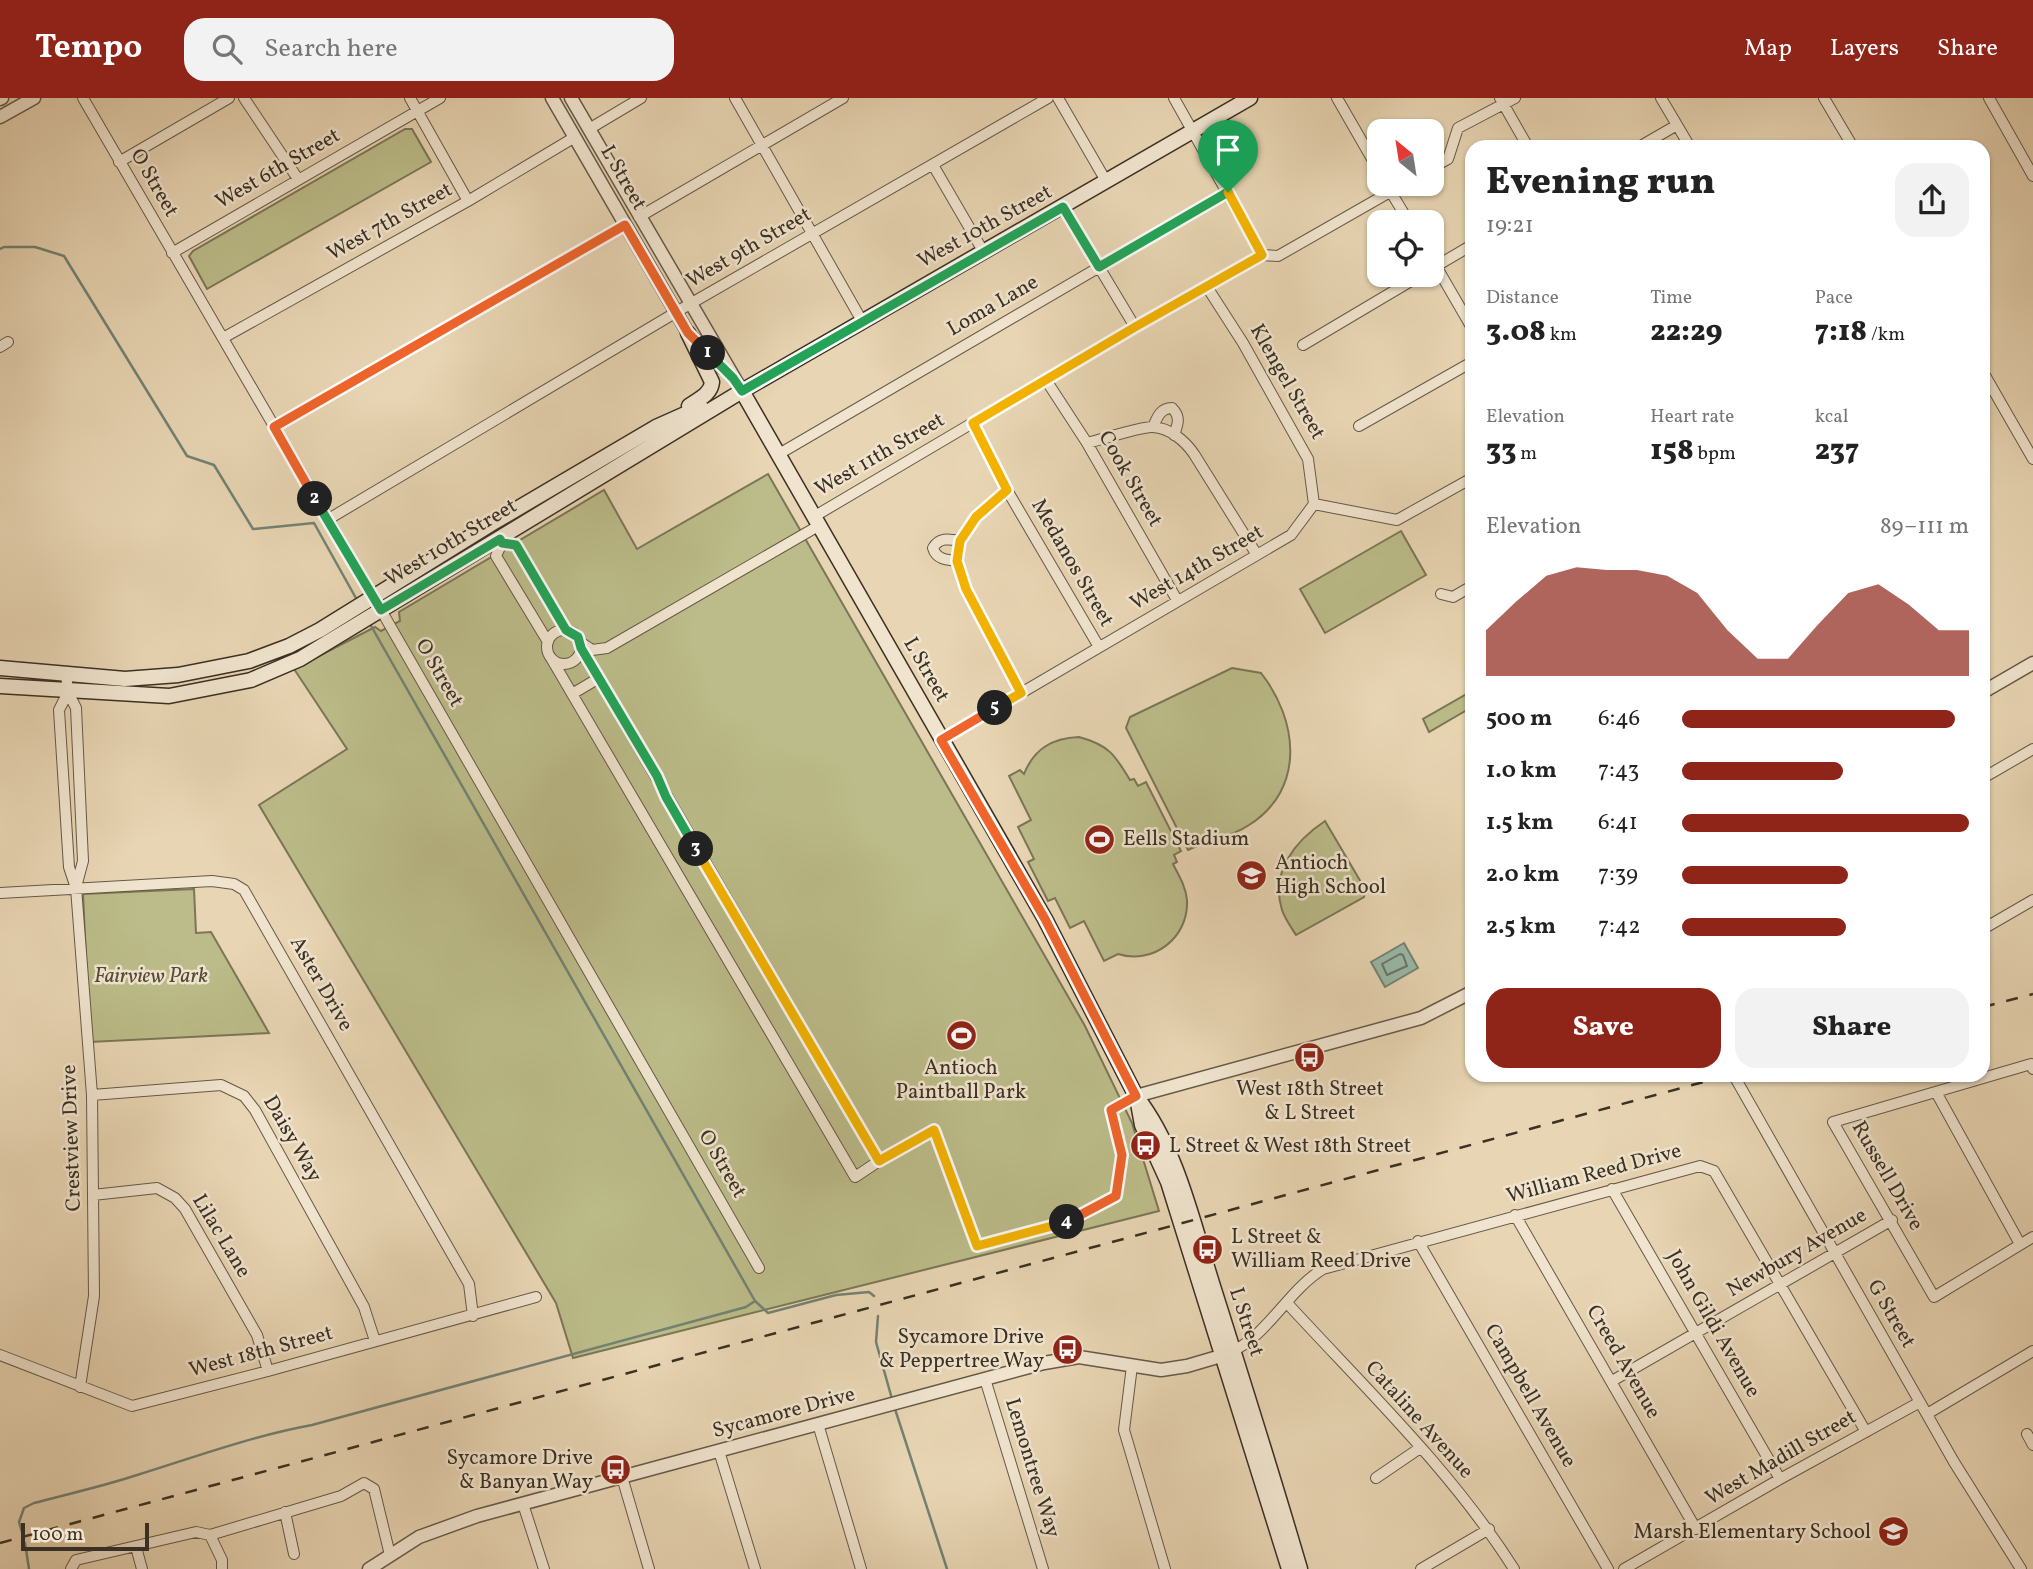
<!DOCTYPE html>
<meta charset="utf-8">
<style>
:root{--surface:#fff;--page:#f2f2f2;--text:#222;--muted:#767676;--accent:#8f2418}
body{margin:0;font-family:Vollkorn,serif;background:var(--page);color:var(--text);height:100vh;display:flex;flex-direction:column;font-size:26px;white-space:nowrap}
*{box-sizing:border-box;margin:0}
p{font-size:23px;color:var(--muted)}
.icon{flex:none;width:38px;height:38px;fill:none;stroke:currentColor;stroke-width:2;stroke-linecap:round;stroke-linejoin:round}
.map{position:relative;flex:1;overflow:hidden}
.details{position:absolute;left:1465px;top:42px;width:525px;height:942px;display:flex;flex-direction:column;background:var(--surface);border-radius:21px;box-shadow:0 2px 5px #0004}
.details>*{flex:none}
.needle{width:46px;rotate:330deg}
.fabs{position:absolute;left:1367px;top:21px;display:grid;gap:14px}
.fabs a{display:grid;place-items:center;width:77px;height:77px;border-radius:14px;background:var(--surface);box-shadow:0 2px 5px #0004;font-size:35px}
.scale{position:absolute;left:21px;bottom:18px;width:128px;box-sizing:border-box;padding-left:7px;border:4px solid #3a3023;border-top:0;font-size:19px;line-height:24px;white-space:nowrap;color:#3a3023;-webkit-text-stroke:5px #f0e4ce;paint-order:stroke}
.pin{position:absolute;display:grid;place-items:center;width:60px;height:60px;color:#fff;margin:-72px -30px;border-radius:50% 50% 50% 0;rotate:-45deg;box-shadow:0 0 7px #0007}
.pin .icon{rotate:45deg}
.km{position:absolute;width:35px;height:35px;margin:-18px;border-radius:50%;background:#222;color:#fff;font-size:19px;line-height:35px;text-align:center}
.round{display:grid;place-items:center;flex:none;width:74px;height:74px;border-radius:21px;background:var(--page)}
.headline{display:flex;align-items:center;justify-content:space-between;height:119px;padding:0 21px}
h1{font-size:38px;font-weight:800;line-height:52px}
.stats{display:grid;grid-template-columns:repeat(3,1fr);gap:10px;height:119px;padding:7px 21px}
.stats div{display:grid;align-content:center}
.stats b{font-size:30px;font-weight:800}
.stats small{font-size:19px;font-weight:400}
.stats p{font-size:19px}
.chart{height:196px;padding:14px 21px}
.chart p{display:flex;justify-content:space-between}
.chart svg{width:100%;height:126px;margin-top:7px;fill:var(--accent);opacity:.7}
.button{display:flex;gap:14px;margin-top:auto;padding:14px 21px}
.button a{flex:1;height:80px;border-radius:21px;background:var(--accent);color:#fff;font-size:28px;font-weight:800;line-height:80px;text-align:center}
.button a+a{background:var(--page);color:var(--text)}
ul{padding:0 21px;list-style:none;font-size:23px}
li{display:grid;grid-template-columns:112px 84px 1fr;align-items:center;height:52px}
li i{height:18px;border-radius:9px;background:var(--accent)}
header{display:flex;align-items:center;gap:42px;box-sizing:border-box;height:98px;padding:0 35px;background:var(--accent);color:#fff}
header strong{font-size:33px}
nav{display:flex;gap:38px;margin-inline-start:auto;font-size:24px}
.search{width:490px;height:63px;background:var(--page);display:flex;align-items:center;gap:18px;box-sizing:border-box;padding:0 24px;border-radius:21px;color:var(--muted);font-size:26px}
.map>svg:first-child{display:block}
</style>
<header>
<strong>Tempo</strong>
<div class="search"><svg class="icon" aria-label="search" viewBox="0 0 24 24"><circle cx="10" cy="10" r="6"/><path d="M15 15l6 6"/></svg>Search here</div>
<nav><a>Map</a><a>Layers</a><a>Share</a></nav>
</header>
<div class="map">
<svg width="2033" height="1471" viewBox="0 0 2033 1471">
<rect width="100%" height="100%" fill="#e8d5b3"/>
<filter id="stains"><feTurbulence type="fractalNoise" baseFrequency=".00286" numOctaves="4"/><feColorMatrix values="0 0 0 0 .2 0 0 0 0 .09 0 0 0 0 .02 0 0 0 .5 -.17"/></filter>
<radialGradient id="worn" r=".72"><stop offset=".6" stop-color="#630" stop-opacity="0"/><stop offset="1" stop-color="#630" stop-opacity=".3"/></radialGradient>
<path fill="#bbbc89" stroke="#7a7656" stroke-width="2" d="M405 31H412L431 64 207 191 189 158 193 153Z
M768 376 1085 928 1132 1025 1159 1113 573 1260 556 1205 259 707 347 651 294 571 375 529 381 533 400 523 399 514 604 392 637 451Z
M1401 433 1426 477 1325 535 1300 491Z
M1232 570 1261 575C1298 622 1306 691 1249 727 1230 740 1208 742 1188 752L1126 630 1130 619Z
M1472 593V609L1429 634 1423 621Z
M1079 639C1109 647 1115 657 1130 682L1134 681 1138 688 1146 684 1181 753 1174 757 1177 764 1173 766C1179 778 1186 789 1187 802 1189 840 1153 867 1118 856L1104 863 1084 823 1070 830 1055 800 1048 803 1028 764 1034 761 1018 729 1031 722 1009 678 1020 672 1024 676C1034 651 1052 640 1079 639Z
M1325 723 1365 791 1364 799 1296 837C1291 829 1285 821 1282 812 1270 774 1295 743 1325 723Z
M194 791 196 835 211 834 269 935 90 944 83 796Z"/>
<path fill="#98b9a8" stroke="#728273" stroke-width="2" d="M1404 845 1418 870 1385 889 1371 864Z"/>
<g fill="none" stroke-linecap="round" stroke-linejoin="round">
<path stroke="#697466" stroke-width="2" d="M1400 856 1403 857 1407 868 1387 877 1382 866Z"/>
<path stroke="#728273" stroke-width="2.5" d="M0 151 4 149H35L64 158 187 358 214 367 253 431 314 425 357 502
M370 526 755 1203 768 1215 836 1197 869 1194 874 1198
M878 1218 876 1244 892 1301
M895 1311 947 1471
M22 1434 19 1424 24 1410 34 1405C68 1396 104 1388 137 1377 195 1359 252 1338 312 1327L746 1209 755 1203
M25 1445 29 1471"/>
<defs>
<path id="minor" d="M83 0 381 512 759 1170
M244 0 298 81
M410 0 468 103
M735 0 862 223
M1058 0 1106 83
M1174 0 1262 157
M1337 0 1379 73
M1500 0 1528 49
M1661 0 1690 49
M1824 0 1853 49
M1989 0 2033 78
M589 31 641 0
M1639 49 1677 27
M119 64 229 0
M933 67 983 153
M1432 70 1448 61 1458 30 1515 0
M1386 86 1409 124
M1063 109 1135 229
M639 119 843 0
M172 155 440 0
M1432 161 1472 230
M1433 170 1472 147
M1207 189 1243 245 1308 361 1314 406
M223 240 468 103 575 39
M1303 247 1421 177
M0 249 8 244
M1983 274 2033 361
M1046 282 1087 345 1177 502
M973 325 1007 392 1099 549
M1359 328 1472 264
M274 329 625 127
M1153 329C1157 320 1160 310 1172 310 1181 319 1178 326 1174 337
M1087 345C1101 342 1141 328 1153 329 1170 330 1185 343 1194 356L1257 457
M779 356 1228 94
M1007 392 976 419 960 443 957 463 966 491 1021 595
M815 418 1135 229 1262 157 1278 158 1404 86
M327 422 690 206 1048 0
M957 463C946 462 936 461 933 450 939 439 949 441 960 443
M1441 496 1453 499 1472 488
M547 549a17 17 0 1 1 34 0a17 17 0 1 1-34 0Z
M548 544 496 458 502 445 516 447 566 532
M580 544 592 552 607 550 820 427
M581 550 879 1063
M551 560 855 1079 879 1063 934 1032 977 1148 1074 1122 1116 1098 1122 1057 1111 1012 1136 998
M66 576 68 594 76 610 83 763 76 789
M68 594 59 612 69 769 76 790 92 997 93 1097 94 1198 80 1289
M572 596 599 580
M941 642 1291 437 1314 406 1397 422 1472 380
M1983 680 2033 651
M0 795 212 783 234 786 244 792 469 1186 473 1218
M1983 831 2033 802
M2033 971 2031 966 1833 1024 1934 1199 2033 1139
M1733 976 1954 1364 2021 1471
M1936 994 2020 1146
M92 997 221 987 244 998 255 1012 364 1209 375 1243
M1612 1091 1780 1381
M93 1097 157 1090 175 1100 185 1111 257 1237 268 1273
M1515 1117 1696 1431
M1418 1143 1608 1471
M1287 1205C1365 1290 1452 1373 1514 1471
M1229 1255C1268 1238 1287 1193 1323 1171L1700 1068 1714 1073 1866 1334
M0 1257 132 1308 268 1273 536 1199
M1132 1268 1124 1332 1165 1471
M985 1281 1043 1471
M1612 1283 1892 1122
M1927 1316 2033 1253
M818 1326 861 1471
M2027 1336 2033 1347
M719 1353 755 1471
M622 1379 649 1471
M1376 1380 1420 1350
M523 1406 544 1471
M285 1414 294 1456
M210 1437 341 1398 364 1385 374 1391 390 1457
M136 1449 142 1471
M71 1471 76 1462 196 1434 210 1437 222 1462V1471
M1421 1471 1489 1431
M1624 1471 1780 1381 1920 1304"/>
<path id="tertiary" d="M552 0 688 235 723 270
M571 0 742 293
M0 1 2 0
M0 19 34 0
M1983 594 2033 565
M1136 998 1421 920 1472 894
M369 1471 419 1439 477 1418 1044 1265 1079 1259 1161 1272 1187 1268 1221 1258"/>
<path id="secondary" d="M688 235 712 284C711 296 699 301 689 308
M742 293 1045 821 1136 998C1177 1051 1192 1122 1212 1185 1242 1280 1272 1375 1300 1471
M0 570 125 581 178 577 249 563 289 548 320 532 491 426 656 329 701 309
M0 588 169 598 251 582 300 561 742 293 1250 0
M1137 1000 1142 1027 1168 1084 1289 1471"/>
</defs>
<use href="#minor" stroke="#665947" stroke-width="12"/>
<use href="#tertiary" stroke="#665947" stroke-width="15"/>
<use href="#secondary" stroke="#3a3023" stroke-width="17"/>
<use href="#minor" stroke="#f0e4ce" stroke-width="10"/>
<use href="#tertiary" stroke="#f0e4ce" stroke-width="12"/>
<use href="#secondary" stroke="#f0e4ce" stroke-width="14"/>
<path stroke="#3a3023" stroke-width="2.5" stroke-dasharray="12 12" stroke-linecap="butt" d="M1983 909 2033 896
M0 1445 1733 976"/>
</g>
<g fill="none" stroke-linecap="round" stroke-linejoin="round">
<defs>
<path id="split-1" d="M708 255 733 280 742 293 1063 109 1099 169 1228 94"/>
<path id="split-2" d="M315 401 274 329 625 127 688 235 708 255"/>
<path id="split-3" d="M315 401 381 512 500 441 502 445 516 447 566 532 578 539 581 550 657 678 666 699 696 751"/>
<path id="split-4" d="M696 751 879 1063 934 1032 977 1148 1067 1124"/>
<path id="split-5" d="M995 610 941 642 1045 821 1136 998 1111 1012 1122 1057 1116 1098 1067 1124"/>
<path id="split-6" d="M995 610 1021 595 966 491 957 463 960 443 976 419 1007 392 973 325 1135 229 1262 157 1228 94"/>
</defs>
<use href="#split-1" stroke="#fff" stroke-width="14"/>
<use href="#split-2" stroke="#fff" stroke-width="14"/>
<use href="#split-3" stroke="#fff" stroke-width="14"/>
<use href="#split-4" stroke="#fff" stroke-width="14"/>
<use href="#split-5" stroke="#fff" stroke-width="14"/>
<use href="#split-6" stroke="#fff" stroke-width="14"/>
<use href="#split-1" stroke="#22a559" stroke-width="9"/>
<use href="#split-2" stroke="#f0652b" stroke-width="9"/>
<use href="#split-3" stroke="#22a559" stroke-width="9"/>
<use href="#split-4" stroke="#f5b400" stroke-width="9"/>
<use href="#split-5" stroke="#f0652b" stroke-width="9"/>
<use href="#split-6" stroke="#f5b400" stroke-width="9"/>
</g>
<defs>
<symbol id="stadium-disc" viewBox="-11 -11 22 22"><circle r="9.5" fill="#8f2418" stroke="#f0e4ce"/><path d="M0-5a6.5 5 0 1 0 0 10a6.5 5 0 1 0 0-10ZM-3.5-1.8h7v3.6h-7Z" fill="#fff"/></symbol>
<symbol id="school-disc" viewBox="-11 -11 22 22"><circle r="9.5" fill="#8f2418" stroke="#f0e4ce"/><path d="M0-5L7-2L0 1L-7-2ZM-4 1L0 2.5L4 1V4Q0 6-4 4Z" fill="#fff"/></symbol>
<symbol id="bus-disc" viewBox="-11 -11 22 22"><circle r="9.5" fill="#8f2418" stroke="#f0e4ce"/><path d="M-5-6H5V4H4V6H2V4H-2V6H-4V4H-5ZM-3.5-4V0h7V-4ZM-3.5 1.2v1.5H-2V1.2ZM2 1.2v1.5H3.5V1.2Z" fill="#fff"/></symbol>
</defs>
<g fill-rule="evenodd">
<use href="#stadium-disc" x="1082" y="724" width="35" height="35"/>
<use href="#school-disc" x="1234" y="760" width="35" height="35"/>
<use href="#stadium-disc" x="944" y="920" width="35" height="35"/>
<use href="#bus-disc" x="1292" y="942" width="35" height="35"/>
<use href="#bus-disc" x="1128" y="1030" width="35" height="35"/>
<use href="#bus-disc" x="1190" y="1134" width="35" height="35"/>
<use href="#bus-disc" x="1050" y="1234" width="35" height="35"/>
<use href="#bus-disc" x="598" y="1354" width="35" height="35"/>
<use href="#school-disc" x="1876" y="1416" width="35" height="35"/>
</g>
<g text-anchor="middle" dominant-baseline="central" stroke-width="5" stroke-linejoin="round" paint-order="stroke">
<g font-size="21" fill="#3a3023" stroke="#f0e4ce">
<text transform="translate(278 71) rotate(-30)">West 6th Street</text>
<text transform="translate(623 80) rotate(60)">L Street</text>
<text transform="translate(154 85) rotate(60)">O Street</text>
<text transform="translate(390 124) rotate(-29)">West 7th Street</text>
<text transform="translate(985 129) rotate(-29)">West 10th Street</text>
<text transform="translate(749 150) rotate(-30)">West 9th Street</text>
<text transform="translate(993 208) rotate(-30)">Loma Lane</text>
<text transform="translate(1287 284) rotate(60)">Klengel Street</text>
<text transform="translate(880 357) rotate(-30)">West 11th Street</text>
<text transform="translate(1130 381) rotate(60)">Cook Street</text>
<text transform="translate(451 445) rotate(-31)">West 10th Street</text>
<text transform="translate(1072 465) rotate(60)">Medanos Street</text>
<text transform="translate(1197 470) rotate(-30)">West 14th Street</text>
<text transform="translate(926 572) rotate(60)">L Street</text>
<text transform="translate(439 575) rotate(60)">O Street</text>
<text transform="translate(321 886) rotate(60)">Aster Drive</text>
<text transform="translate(72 1040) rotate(-92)">Crestview Drive</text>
<text transform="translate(292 1041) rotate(60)">Daisy Way</text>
<text transform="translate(722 1066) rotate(60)">O Street</text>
<text transform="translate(1594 1076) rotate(-15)">William Reed Drive</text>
<text transform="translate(1887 1078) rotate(60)">Russell Drive</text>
<text transform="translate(221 1138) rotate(59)">Lilac Lane</text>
<text transform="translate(1797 1155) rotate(-30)">Newbury Avenue</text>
<text transform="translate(1891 1216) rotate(60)">G Street</text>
<text transform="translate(1246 1224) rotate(72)">L Street</text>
<text transform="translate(1713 1226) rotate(60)">John Gildi Avenue</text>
<text transform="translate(261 1254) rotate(-15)">West 18th Street</text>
<text transform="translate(1623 1264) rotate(60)">Creed Avenue</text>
<text transform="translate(1530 1298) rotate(60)">Campbell Avenue</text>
<text transform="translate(784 1315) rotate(-15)">Sycamore Drive</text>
<text transform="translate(1419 1322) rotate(48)">Cataline Avenue</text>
<text transform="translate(1781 1360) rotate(-30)">West Madill Street</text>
<text transform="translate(1032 1370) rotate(73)">Lemontree Way</text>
</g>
<g font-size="21" fill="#3a3023" stroke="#f0e4ce" text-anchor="start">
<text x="1123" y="741">Eells Stadium</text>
<text x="1275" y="765">Antioch<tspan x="1275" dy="24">High School</tspan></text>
<text x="961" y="970" text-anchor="middle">Antioch<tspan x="961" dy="24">Paintball Park</tspan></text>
<text x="1310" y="991" text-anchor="middle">West 18th Street<tspan x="1310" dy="24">&amp; L Street</tspan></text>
<text x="1169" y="1048">L Street &amp; West 18th Street</text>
<text x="1231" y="1139">L Street &amp;<tspan x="1231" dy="24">William Reed Drive</tspan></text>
<text x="1044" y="1239" text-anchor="end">Sycamore Drive<tspan x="1044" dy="24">&amp; Peppertree Way</tspan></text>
<text x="593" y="1360" text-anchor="end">Sycamore Drive<tspan x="593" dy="24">&amp; Banyan Way</tspan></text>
<text x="1871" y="1434" text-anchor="end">Marsh Elementary School</text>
</g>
<g font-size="21" font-style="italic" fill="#544c37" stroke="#f0e4ce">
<text x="151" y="878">Fairview Park</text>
</g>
</g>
<rect width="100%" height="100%" filter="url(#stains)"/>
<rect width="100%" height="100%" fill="url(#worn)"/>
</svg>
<div class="fabs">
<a><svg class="needle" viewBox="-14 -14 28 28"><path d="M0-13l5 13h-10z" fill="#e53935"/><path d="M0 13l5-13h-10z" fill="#767676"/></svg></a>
<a><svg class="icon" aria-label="locate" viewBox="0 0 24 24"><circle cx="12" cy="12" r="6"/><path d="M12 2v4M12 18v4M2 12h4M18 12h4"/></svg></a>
</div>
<div class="scale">100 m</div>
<div class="pin" style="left:1228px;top:94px;background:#1e9e55"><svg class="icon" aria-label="arrive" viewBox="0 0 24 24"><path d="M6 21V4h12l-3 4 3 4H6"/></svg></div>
<b class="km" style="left:708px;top:255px">1</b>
<b class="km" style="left:315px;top:401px">2</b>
<b class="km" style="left:696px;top:751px">3</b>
<b class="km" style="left:1067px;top:1124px">4</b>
<b class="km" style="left:995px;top:610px">5</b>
<section class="details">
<div class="headline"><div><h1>Evening run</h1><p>19:21</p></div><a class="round"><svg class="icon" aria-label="share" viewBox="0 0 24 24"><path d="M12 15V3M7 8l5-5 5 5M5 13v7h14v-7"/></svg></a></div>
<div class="stats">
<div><p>Distance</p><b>3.08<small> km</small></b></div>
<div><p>Time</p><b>22:29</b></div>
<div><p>Pace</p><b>7:18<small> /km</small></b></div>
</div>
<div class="stats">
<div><p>Elevation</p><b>33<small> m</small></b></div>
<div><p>Heart rate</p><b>158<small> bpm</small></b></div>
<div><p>kcal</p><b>237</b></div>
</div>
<div class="chart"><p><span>Elevation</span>89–111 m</p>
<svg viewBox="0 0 160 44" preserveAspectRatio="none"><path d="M0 44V28L10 18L20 9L30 6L40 7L50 7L60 9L70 15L80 28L90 38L100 38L110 26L120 15L130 12L140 19L150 28L160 28V44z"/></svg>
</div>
<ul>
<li><b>500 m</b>6:46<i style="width:95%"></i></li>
<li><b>1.0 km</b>7:43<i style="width:56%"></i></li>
<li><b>1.5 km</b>6:41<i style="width:100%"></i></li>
<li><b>2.0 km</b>7:39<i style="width:58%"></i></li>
<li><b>2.5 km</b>7:42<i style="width:57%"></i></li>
</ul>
<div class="button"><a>Save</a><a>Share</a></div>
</section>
</div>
